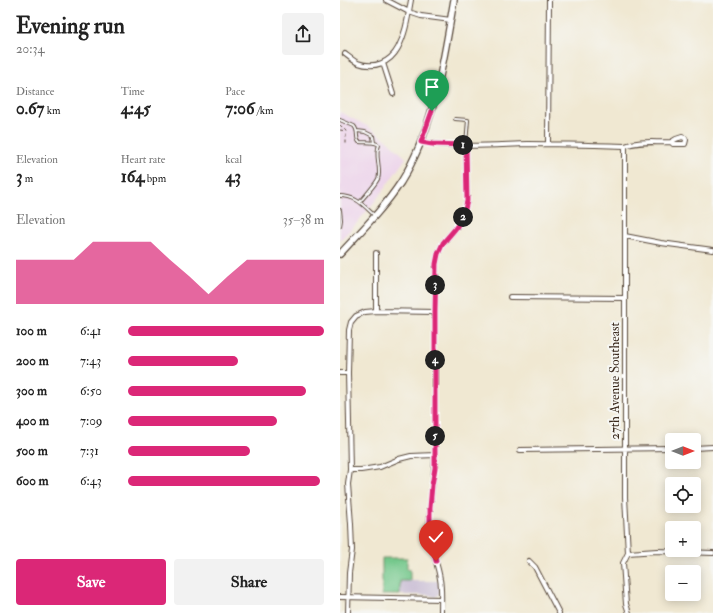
<!DOCTYPE html>
<meta charset="utf-8">
<style>
:root{--surface:#fff;--page:#f2f2f2;--text:#222;--muted:#767676;--accent:#db2777}
body{margin:0;font-family:"IM FELL Double Pica",serif;background:var(--page);color:var(--text);height:100vh;display:flex;flex-direction:column;font-size:15px;white-space:nowrap}
*{box-sizing:border-box;margin:0}
p{font-size:13px;color:var(--muted)}
.icon{flex:none;width:22px;height:22px;fill:none;stroke:currentColor;stroke-width:2;stroke-linecap:round;stroke-linejoin:round}
.map{position:relative;flex:1;overflow:hidden}
.details{display:flex;flex-direction:column;background:var(--surface);width:340px}
.details>*{flex:none}
.needle{width:26px;rotate:90deg}
.fabs{position:absolute;left:325px;top:433px;display:grid;gap:8px}
.fabs a{display:grid;place-items:center;width:36px;height:36px;border-radius:4px;background:var(--surface);box-shadow:0 2px 10px #0003;font-size:20px}
.pin{position:absolute;display:grid;place-items:center;width:34px;height:34px;color:#fff;margin:-41px -17px;border-radius:50% 50% 50% 0;rotate:-45deg;box-shadow:0 0 4px #0007}
.pin .icon{rotate:45deg}
.km{position:absolute;width:20px;height:20px;margin:-10px;border-radius:50%;background:#222;color:#fff;font-size:11px;line-height:20px;text-align:center}
.round{display:grid;place-items:center;flex:none;width:42px;height:42px;border-radius:4px;background:var(--page)}
.headline{display:flex;align-items:center;justify-content:space-between;height:68px;padding:0 16px}
h1{font-size:22px;font-weight:700;line-height:30px}
.stats{display:grid;grid-template-columns:repeat(3,1fr);gap:6px;height:68px;padding:4px 16px}
.stats div{display:grid;align-content:center}
.stats b{font-size:17px;font-weight:700}
.stats small{font-size:11px;font-weight:400}
.stats p{font-size:11px}
.chart{height:112px;padding:8px 16px}
.chart p{display:flex;justify-content:space-between}
.chart svg{width:100%;height:72px;margin-top:4px;fill:var(--accent);opacity:.7}
.primary-button{display:flex;gap:8px;margin-top:auto;padding:8px 16px}
.primary-button a{flex:1;height:46px;border-radius:4px;background:var(--accent);color:#fff;font-size:16px;font-weight:700;line-height:46px;text-align:center}
.primary-button a+a{background:var(--page);color:var(--text)}
ul{padding:0 16px;list-style:none;font-size:13px}
li{display:grid;grid-template-columns:64px 48px 1fr;align-items:center;height:30px}
li i{height:10px;border-radius:5px;background:var(--accent)}
main{display:flex;flex:1;min-height:0}
.map>svg:first-child{display:block}
</style>
<main>
<section class="details">
<div class="headline"><div><h1>Evening run</h1><p>20:34</p></div><a class="round"><svg class="icon" aria-label="share" viewBox="0 0 24 24"><path d="M12 15V3M7 8l5-5 5 5M5 13v7h14v-7"/></svg></a></div>
<div class="stats">
<div><p>Distance</p><b>0.67<small> km</small></b></div>
<div><p>Time</p><b>4:45</b></div>
<div><p>Pace</p><b>7:06<small> /km</small></b></div>
</div>
<div class="stats">
<div><p>Elevation</p><b>3<small> m</small></b></div>
<div><p>Heart rate</p><b>164<small> bpm</small></b></div>
<div><p>kcal</p><b>43</b></div>
</div>
<div class="chart"><p><span>Elevation</span>35–38 m</p>
<svg viewBox="0 0 160 44" preserveAspectRatio="none"><path d="M0 44V17L10 17L20 17L30 17L40 6L50 6L60 6L70 6L80 17L90 27L100 38L110 27L120 17L130 17L140 17L150 17L160 17V44z"/></svg>
</div>
<ul>
<li><b>100 m</b>6:41<i style="width:100%"></i></li>
<li><b>200 m</b>7:43<i style="width:56%"></i></li>
<li><b>300 m</b>6:50<i style="width:91%"></i></li>
<li><b>400 m</b>7:09<i style="width:76%"></i></li>
<li><b>500 m</b>7:31<i style="width:62%"></i></li>
<li><b>600 m</b>6:43<i style="width:98%"></i></li>
</ul>
<div class="primary-button"><a>Save</a><a>Share</a></div>
</section>
<div class="map">
<svg width="373" height="613" viewBox="0 0 373 613">
<rect width="100%" height="100%" fill="#f6f6f2"/>
<filter id="ink" filterUnits="userSpaceOnUse"><feTurbulence type="fractalNoise" baseFrequency=".025" numOctaves="2"/><feDisplacementMap in="SourceGraphic" scale="8" xChannelSelector="R" yChannelSelector="G"/><feConvolveMatrix kernelMatrix="1 2 1 2 8 2 1 2 1" color-interpolation-filters="sRGB"/></filter>
<filter id="wash" filterUnits="userSpaceOnUse"><feTurbulence type="fractalNoise" baseFrequency=".012" numOctaves="4" result="noise"/><feDisplacementMap in="SourceGraphic" scale="16" xChannelSelector="R" yChannelSelector="G"/><feGaussianBlur stdDeviation="0.9" result="paint"/><feColorMatrix in="noise" values="0 0 0 0 0 0 0 0 0 0 0 0 0 0 0 0 0 1.4 0 .05"/><feComposite in="paint" operator="in"/></filter>
<g filter="url(#wash)">
<rect width="100%" height="100%" fill="#f0e8d2"/>
<path fill="#ecd1ea" d="M0 112 29 127 48 141 66 158 36 200 16 224 0 240Z"/>
<path fill="#cbbfd5" d="M60 581H98L100 592 97 596 95 597 89 595H60Z"/>
<path fill="#74c88c" stroke="#587955" d="M42 558H67V569H70V581H60V595H42Z"/>
</g>
<g filter="url(#ink)">
<g fill="none" stroke-linecap="round" stroke-linejoin="round">
<defs>
<path id="service" d="M115 119 128 120 126 144
M0 120 14 126C19 131 15 138 19 142 26 143 34 141 39 145 34 155 42 169 38 179 35 185 25 196 20 202
M17 131 25 132 33 136 34 143
M0 196C16 196 23 205 34 215
M0 210 1 220 0 226"/>
<path id="minor" d="M46 0 69 12 81 16 111 20
M5 54C9 57 14 61 18 63 34 69 50 63 58 48 66 33 68 16 71 0
M43 63 53 94
M342 137 345 138 346 140 345 144H333L331 142 336 139Z
M81 142C116 148 152 145 188 144 220 144 253 145 285 146 299 140 316 143 331 142
M208 144 209 0
M285 146V497L288 553 283 563 286 604 289 613
M285 236 321 243 373 250
M36 253V311
M170 297 285 298
M0 373H8
M354 448 373 447
M180 450 332 448
M10 470H21L40 467 59 459 71 456 95 455
M288 553 317 551 373 553
M189 561 195 567 219 613
M0 597 101 599
M8 613 9 573 12 550 11 524 8 484 10 470 8 373 9 330 11 322 16 316 25 312 36 311 95 312
M101 613C101 602 102 590 100 579 98 565 92 552 90 538 87 510 94 483 95 455V312L96 264 98 254 103 243 115 229 123 217 127 201 126 145"/>
<path id="tertiary" d="M0 254C21 231 44 208 61 182 95 127 103 62 114 0"/>
</defs>
<use href="#service" stroke="#564639" stroke-width="4"/>
<use href="#minor" stroke="#564639" stroke-width="6"/>
<use href="#tertiary" stroke="#564639" stroke-width="8"/>
<path stroke="#564639" stroke-width="1" stroke-dasharray="3 3" stroke-linecap="butt" d="M0 125 6 131V146
M0 130 6 131"/>
<use href="#service" stroke="#fff" stroke-width="2"/>
<use href="#minor" stroke="#fff" stroke-width="4"/>
<use href="#tertiary" stroke="#fff" stroke-width="5.5"/>
</g>
</g>
<g fill="none" stroke-linecap="round" stroke-linejoin="round" filter="url(#ink)">
<defs>
<path id="route" d="M92 111 81 142 92 144 126 145 127 201 123 217 115 229 103 243 98 254 96 264 95 312V468L92 485 90 508V538L96 561"/>
</defs>
<use href="#route" stroke="#fff" stroke-width="8"/>
<use href="#route" stroke="#db2777" stroke-width="5"/>
</g>
<g text-anchor="middle" dominant-baseline="central" stroke-width="4" stroke-linejoin="round" paint-order="stroke">
<g font-size="13" fill="#3b2a1e" stroke="#f6f6f2">
<text transform="translate(275 381) rotate(-90)">27th Avenue Southeast</text>
</g>
</g>
</svg>
<div class="fabs">
<a><svg class="needle" viewBox="-14 -14 28 28"><path d="M0-13l5 13h-10z" fill="#e53935"/><path d="M0 13l5-13h-10z" fill="#767676"/></svg></a>
<a><svg class="icon" aria-label="locate" viewBox="0 0 24 24"><circle cx="12" cy="12" r="6"/><path d="M12 2v4M12 18v4M2 12h4M18 12h4"/></svg></a>
<a>+</a>
<a>−</a>
</div>
<div class="pin" style="left:92px;top:111px;background:#1e9e55"><svg class="icon" aria-label="arrive" viewBox="0 0 24 24"><path d="M6 21V4h12l-3 4 3 4H6"/></svg></div>
<div class="pin" style="left:96px;top:561px;background:#d93025"><svg class="icon" aria-label="check" viewBox="0 0 24 24"><path d="M5 12l5 5 9-10"/></svg></div>
<b class="km" style="left:123px;top:145px">1</b>
<b class="km" style="left:123px;top:217px">2</b>
<b class="km" style="left:95px;top:285px">3</b>
<b class="km" style="left:95px;top:360px">4</b>
<b class="km" style="left:95px;top:436px">5</b>
</div>
</main>
